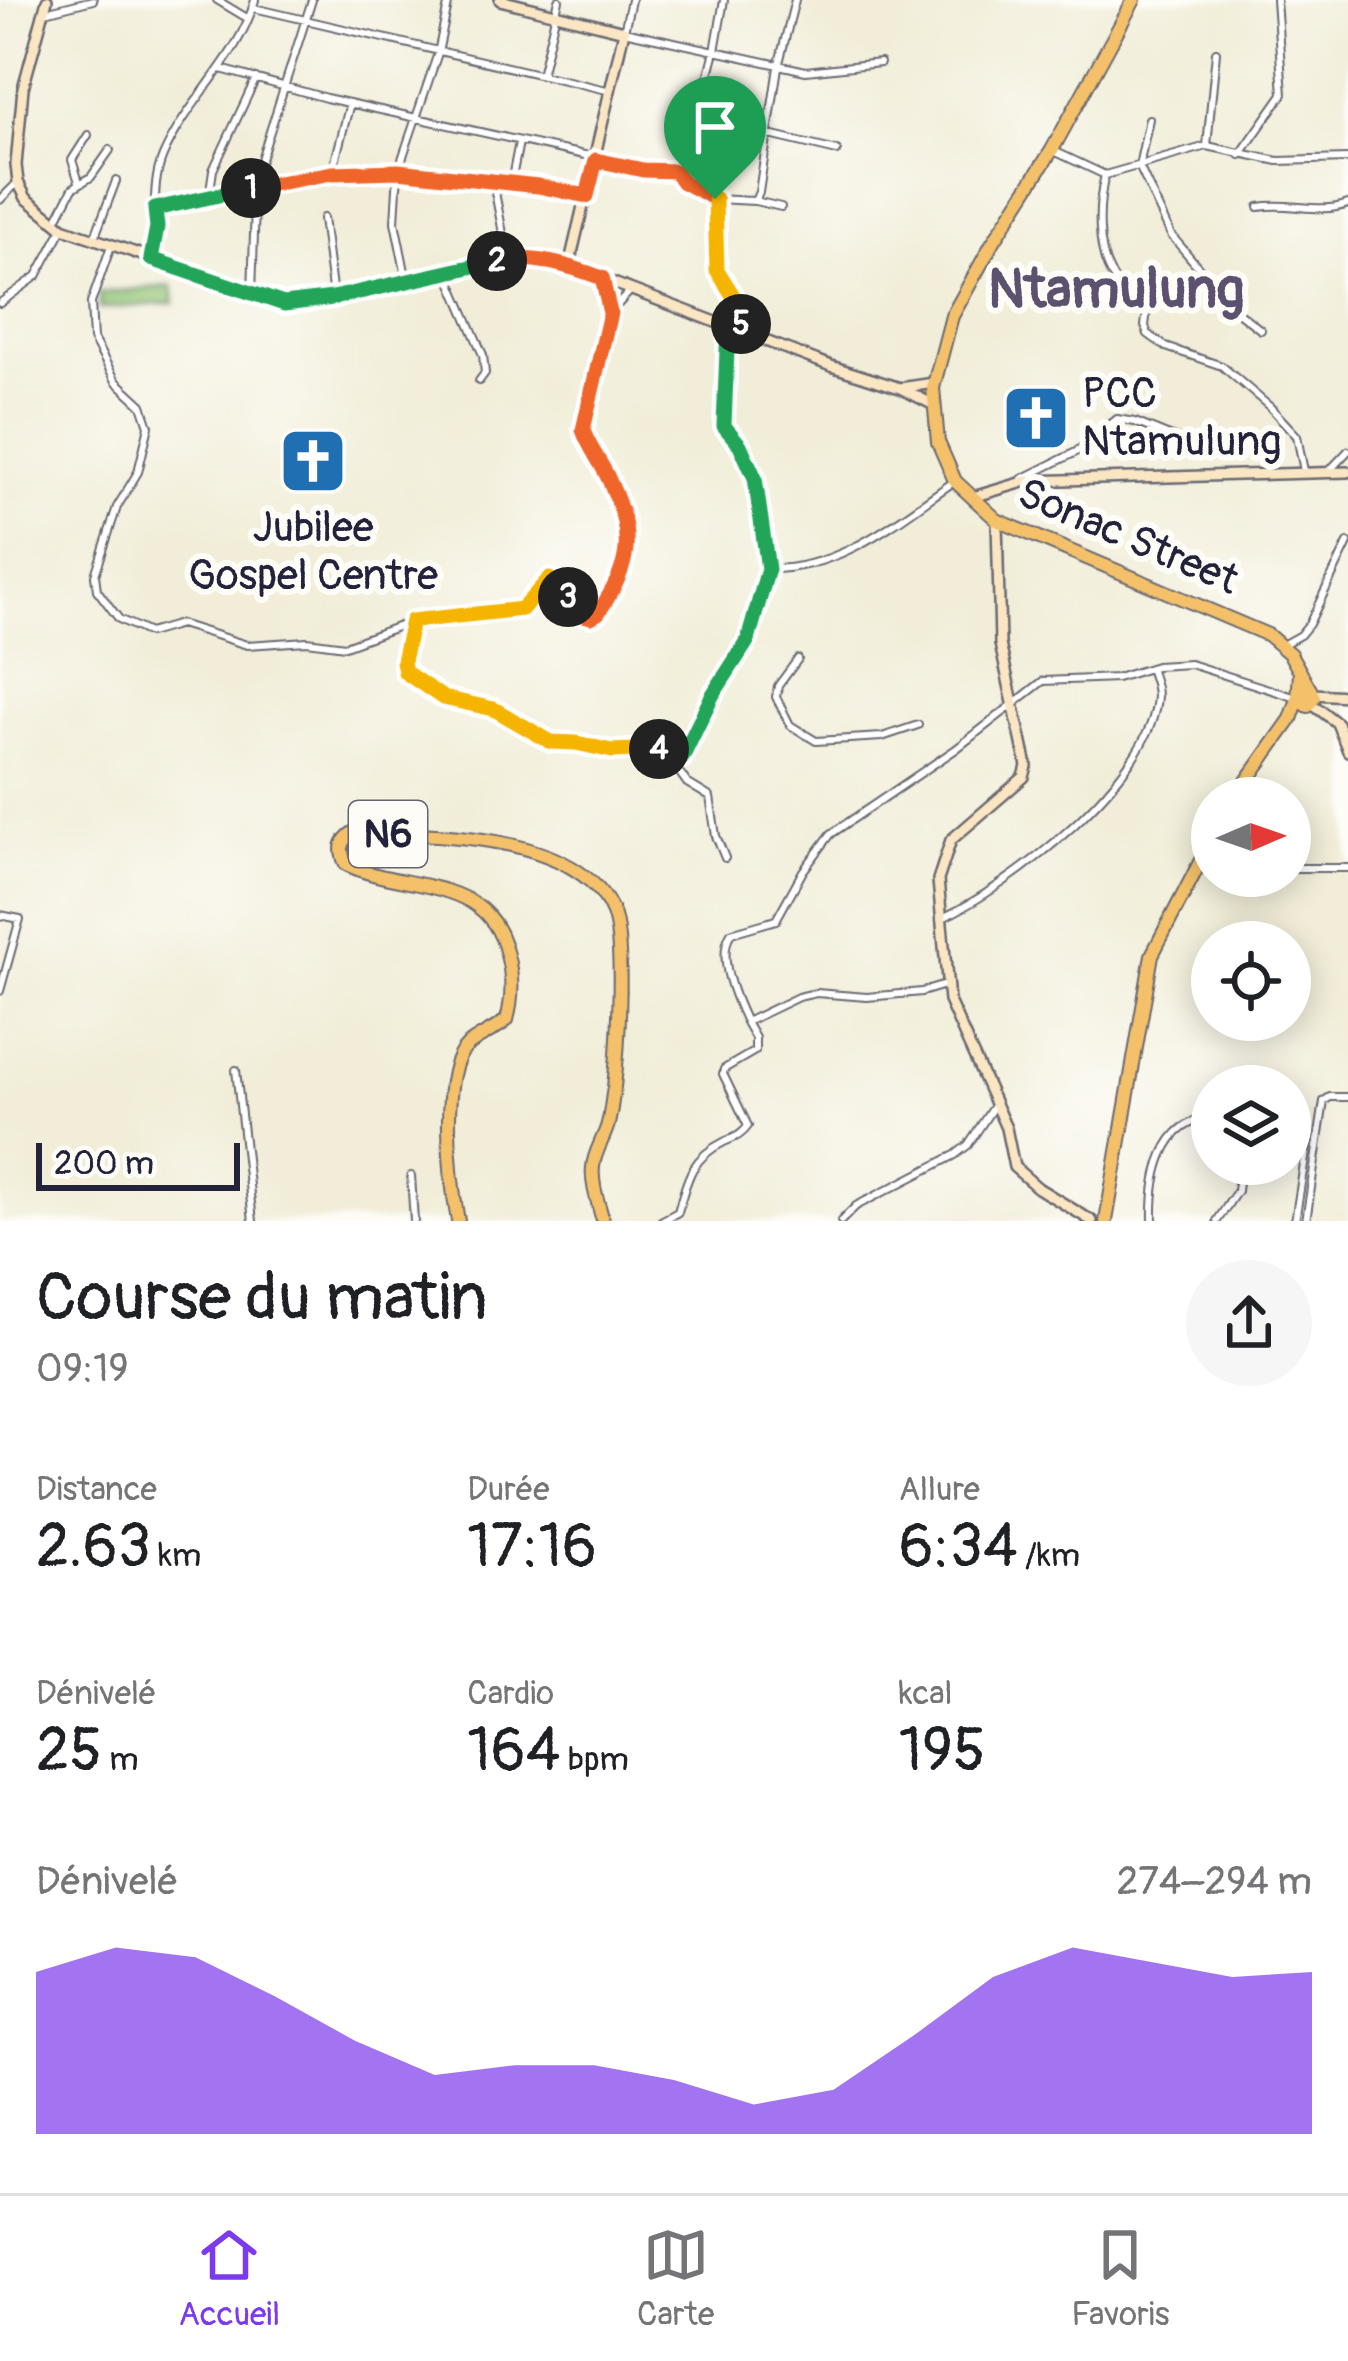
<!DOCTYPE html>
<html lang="fr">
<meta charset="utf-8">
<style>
:root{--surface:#fff;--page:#f6f6f6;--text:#202124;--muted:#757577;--line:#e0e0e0;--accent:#7c3aed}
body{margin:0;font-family:Pangolin,sans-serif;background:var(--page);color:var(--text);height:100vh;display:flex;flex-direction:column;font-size:45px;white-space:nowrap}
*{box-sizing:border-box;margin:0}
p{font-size:39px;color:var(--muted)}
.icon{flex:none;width:66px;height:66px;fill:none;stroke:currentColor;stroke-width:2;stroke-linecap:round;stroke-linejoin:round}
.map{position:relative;height:1221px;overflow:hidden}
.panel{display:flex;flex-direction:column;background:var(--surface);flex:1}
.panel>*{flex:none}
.needle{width:78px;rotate:88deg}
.tools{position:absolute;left:1191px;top:777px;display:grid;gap:24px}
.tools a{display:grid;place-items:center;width:120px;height:120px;border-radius:50%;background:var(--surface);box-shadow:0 6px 30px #0003;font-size:60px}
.scale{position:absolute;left:36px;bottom:30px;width:204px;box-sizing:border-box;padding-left:12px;border:6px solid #22223b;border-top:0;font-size:33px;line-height:42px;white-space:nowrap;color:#22223b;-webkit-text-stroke:9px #fdfcf7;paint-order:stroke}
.pin{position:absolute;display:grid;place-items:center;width:102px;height:102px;color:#fff;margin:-123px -51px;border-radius:50% 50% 50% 0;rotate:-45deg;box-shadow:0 0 12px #0007}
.pin .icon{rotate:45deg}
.km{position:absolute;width:60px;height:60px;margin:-30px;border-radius:50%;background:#222;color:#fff;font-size:33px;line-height:60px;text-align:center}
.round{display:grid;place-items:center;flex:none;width:126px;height:126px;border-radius:63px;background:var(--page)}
.summary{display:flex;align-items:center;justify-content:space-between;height:204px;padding:0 36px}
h1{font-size:66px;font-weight:600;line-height:90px}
.stats{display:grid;grid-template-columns:repeat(3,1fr);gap:18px;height:204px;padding:12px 36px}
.stats div{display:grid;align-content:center}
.stats b{font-size:60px;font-weight:600}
.stats small{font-size:33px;font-weight:400}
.stats p{font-size:33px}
.chart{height:336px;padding:24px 36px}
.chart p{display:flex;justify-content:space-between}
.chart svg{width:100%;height:216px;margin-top:12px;fill:var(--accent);opacity:.7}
.tabs{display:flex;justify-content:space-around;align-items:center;height:168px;border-top:3px solid var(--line);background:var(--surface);font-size:33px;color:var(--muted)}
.tabs a{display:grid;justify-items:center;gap:6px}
.tabs .active{color:var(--accent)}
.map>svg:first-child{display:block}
</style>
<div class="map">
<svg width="1348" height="1221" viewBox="0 0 1348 1221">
<rect width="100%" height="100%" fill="#fdfcf7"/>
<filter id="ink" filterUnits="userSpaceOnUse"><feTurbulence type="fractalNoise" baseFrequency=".00833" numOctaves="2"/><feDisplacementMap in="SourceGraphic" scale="24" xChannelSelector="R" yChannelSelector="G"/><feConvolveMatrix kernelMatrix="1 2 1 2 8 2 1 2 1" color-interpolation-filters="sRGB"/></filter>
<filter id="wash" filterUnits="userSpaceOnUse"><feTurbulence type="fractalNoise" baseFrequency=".004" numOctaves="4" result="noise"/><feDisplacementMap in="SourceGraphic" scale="48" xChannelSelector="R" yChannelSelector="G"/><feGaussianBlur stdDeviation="2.7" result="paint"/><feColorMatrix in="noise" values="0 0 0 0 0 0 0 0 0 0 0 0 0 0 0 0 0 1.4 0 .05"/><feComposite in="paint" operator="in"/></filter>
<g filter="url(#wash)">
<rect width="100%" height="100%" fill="#f1edd8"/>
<path fill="#90c374" stroke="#597258" stroke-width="3" d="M172 286 174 303 100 309 99 293Z"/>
</g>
<g filter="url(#ink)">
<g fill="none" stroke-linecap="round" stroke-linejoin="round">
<defs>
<path id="street" d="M217 0 247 18
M631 0 624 31 806 71 880 63
M254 8 611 91
M45 12 93 0
M221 69 326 98 666 173 675 171 687 158 715 51 724 0
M541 75 559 0
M698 118 837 151
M1149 119 1139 166 1171 235 1234 309 1261 330
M1207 146 1216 52
M1054 151 1105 175
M1240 155 1283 94 1276 0
M675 171 683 182 715 199 717 270 739 305 740 329
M332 173 350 103
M79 182 72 160 88 135
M493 182 508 259
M511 183 519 142
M209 197 213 170 256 78
M715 199 755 201 759 192 778 67 795 0
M0 200 18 182
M755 201 781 207
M1259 207C1290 201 1318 215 1348 204
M155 209 332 173 398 171 538 186 583 195
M323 218 333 297
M56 221 73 188 91 177 110 150
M94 239 116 181
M111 246 91 303 93 339 116 381 142 405 149 426 138 472 117 507 95 575 97 590 119 619 149 633 180 624 247 645 307 641 345 646 413 621 513 612 528 605 549 579 561 583 576 613 583 618C599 615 602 607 611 594 635 559 626 511 606 474 597 457 583 442 584 422L610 313 632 289
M151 259C159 224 149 189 163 156 187 100 239 59 255 0
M447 272 483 355 485 373 479 381
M407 281 395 222 398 171 438 53 449 0
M603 281 610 313
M252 293 256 175 312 0
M0 303 37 276 63 228
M1330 470 1348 451
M1304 471 1297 436 1270 407 1222 366 1166 347 1148 334 1145 326 1148 301C1138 292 1123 289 1115 280 1095 255 1098 203 1105 175L1207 146 1278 161 1348 159
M1022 479 1076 452 1117 419 1135 422 1216 455
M768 569C842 570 897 520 955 481
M412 622 403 661 405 672 450 701 494 709 551 743H576L612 751 654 748 682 758
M1282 645 1300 635 1309 624 1348 543
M798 659 778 686 776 697 790 725 816 741 882 737 918 725
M725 858 716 836 710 797 687 783 677 769C711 673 781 635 762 519 756 482 748 455 724 426L727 328
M1290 868H1348
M0 915 20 919 0 991
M940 919C1009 888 1153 777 1157 696 1157 686 1153 677 1150 668
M945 985 922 992 867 997 816 993 798 997 746 1022C735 999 716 956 731 933L776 920 803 871 831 834 956 749 1043 681 1117 678 1156 666 1190 664 1297 698
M236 1070 253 1221
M1290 1120 1304 1130 1308 1139 1295 1221
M411 1176 414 1221
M661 1221 678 1212C687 1179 691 1158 724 1142 735 1137 741 1136 748 1126L723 1074 724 1069 755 1051V1038L746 1022
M841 1221 856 1206 955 1155 968 1145 993 1107
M1153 1221C1152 1179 1161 1120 1212 1118
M1217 1221 1237 1191 1240 1164
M1306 1221 1324 1101 1330 1097H1348"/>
<path id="secondary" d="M47 0 23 88 16 165 18 182 26 198 63 228 285 304 333 298 508 259 569 266 831 366 900 388 934 405
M500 0 624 31 569 266
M900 388 934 383
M973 497 1027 481 1348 472
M997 520 1000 644 1027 766 1024 777 951 840 938 880 949 1001 1006 1128 1014 1167 1038 1188 1092 1221
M1313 694 1348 696
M1312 704 1337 723 1348 751"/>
<path id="highway" d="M1134 0 1052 150 992 244 952 316 933 388 938 442 955 481 997 520 1268 635 1290 654 1312 693
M1300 673 1298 699 1308 706 1314 697 1305 691
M1235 798 1291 719 1298 699
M458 1221C451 1184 438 1072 467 1046 479 1036 495 1030 507 1020 513 998 513 977 507 955 489 873 404 893 346 864 339 850 341 840 354 832 428 834 580 831 613 913 625 944 618 1052 614 1087 612 1099 611 1112 608 1124 604 1139 594 1152 593 1167 591 1184 599 1205 603 1221
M1106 1221 1152 955 1212 839"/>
</defs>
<use href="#street" stroke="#6a6972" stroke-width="10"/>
<use href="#secondary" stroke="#6a6972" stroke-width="14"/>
<use href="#highway" stroke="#6a6972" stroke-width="16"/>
<use href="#street" stroke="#fff" stroke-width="6"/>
<use href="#secondary" stroke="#fbe6c4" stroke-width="9"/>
<use href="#highway" stroke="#f4c16b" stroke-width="12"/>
</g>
</g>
<g fill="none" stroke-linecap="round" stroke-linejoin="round" filter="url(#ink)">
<defs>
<path id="split-1" d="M251 188 332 173 398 171 538 186 587 196 596 160 643 170 675 171 683 182 715 199"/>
<path id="split-2" d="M251 188 155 209 157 227 151 259 284 304 333 298 497 261"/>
<path id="split-3" d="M497 261C533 255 568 265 602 278L610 313 583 430C589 448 602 463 609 480 635 537 632 563 598 613L591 617 576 613 568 597"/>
<path id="split-4" d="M568 597 561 584 549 579 522 609 412 621 403 661 405 672 443 698 494 709 551 742 576 743 612 751 659 749"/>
<path id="split-5" d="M659 749 682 758 712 696 748 640 768 569 755 478 740 445 724 426 728 324 740 329 741 324"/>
<path id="split-6" d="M715 199 717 270 739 305 741 324"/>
</defs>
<use href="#split-1" stroke="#fff" stroke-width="24"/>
<use href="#split-2" stroke="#fff" stroke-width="24"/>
<use href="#split-3" stroke="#fff" stroke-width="24"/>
<use href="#split-4" stroke="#fff" stroke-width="24"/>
<use href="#split-5" stroke="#fff" stroke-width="24"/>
<use href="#split-6" stroke="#fff" stroke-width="24"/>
<use href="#split-1" stroke="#f0652b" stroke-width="15"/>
<use href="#split-2" stroke="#22a559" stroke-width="15"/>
<use href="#split-3" stroke="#f0652b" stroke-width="15"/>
<use href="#split-4" stroke="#f5b400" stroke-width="15"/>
<use href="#split-5" stroke="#22a559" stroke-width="15"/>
<use href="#split-6" stroke="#f5b400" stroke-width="15"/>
</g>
<defs>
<symbol id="church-square" viewBox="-11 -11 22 22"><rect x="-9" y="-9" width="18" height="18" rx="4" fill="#1f6fb2" stroke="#fdfcf7"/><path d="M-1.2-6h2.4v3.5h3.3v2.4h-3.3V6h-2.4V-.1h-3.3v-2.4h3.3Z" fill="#fff"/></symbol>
</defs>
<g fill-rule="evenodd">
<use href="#church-square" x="998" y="380" width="76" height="76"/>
<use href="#church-square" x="275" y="423" width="76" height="76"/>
</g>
<g text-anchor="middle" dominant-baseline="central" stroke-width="12" stroke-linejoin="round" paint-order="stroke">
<rect fill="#fdfcf7" stroke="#646373" stroke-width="3" x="349" y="801" width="78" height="66" rx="9"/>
<g font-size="39" font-weight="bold" fill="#22223b">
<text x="388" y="834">N6</text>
</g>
<g font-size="42" fill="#22223b" stroke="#fdfcf7" text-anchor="start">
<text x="1082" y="394">PCC<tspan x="1082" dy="48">Ntamulung</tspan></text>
<text x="313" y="528" text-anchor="middle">Jubilee<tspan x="313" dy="48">Gospel Centre</tspan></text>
</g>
<g font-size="42" fill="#22223b" stroke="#fdfcf7">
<text transform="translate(1128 537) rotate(23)">Sonac Street</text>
</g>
<g font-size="54" font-weight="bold" fill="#5d5170" stroke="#fdfcf7">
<text x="1116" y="290">Ntamulung</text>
</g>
</g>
</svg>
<div class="tools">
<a><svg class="needle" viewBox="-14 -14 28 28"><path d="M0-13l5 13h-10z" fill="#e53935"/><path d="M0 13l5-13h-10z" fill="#757577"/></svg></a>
<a><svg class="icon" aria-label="locate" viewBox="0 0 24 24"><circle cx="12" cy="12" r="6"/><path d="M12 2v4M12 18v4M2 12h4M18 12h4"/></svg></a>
<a><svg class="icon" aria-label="layers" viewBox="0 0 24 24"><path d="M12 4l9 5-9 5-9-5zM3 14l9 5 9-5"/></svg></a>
</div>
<div class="scale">200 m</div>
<div class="pin" style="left:715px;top:199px;background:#1e9e55"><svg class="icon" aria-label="arrive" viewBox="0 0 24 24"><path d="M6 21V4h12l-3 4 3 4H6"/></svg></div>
<b class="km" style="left:251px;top:188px">1</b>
<b class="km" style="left:497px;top:261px">2</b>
<b class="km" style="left:568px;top:597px">3</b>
<b class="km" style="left:659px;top:749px">4</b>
<b class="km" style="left:741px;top:324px">5</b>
</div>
<section class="panel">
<div class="summary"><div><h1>Course du matin</h1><p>09:19</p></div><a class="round"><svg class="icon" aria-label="share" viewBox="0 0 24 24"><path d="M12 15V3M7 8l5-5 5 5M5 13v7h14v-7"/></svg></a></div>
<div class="stats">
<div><p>Distance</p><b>2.63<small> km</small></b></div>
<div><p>Durée</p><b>17:16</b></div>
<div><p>Allure</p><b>6:34<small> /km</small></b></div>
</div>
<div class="stats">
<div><p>Dénivelé</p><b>25<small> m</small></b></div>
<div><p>Cardio</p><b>164<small> bpm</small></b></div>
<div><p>kcal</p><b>195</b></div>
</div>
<div class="chart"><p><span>Dénivelé</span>274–294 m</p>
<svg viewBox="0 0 160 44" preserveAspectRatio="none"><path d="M0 44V11L10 6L20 8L30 16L40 25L50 32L60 30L70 30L80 33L90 38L100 35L110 24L120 12L130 6L140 9L150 12L160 11V44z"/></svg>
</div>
</section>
<nav class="tabs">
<a class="active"><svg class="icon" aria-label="home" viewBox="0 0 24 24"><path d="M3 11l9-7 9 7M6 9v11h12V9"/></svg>Accueil</a>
<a><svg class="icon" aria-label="map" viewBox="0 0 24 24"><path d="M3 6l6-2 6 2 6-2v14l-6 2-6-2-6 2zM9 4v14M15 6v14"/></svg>Carte</a>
<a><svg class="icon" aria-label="saved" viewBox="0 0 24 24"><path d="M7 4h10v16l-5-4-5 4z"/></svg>Favoris</a>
</nav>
